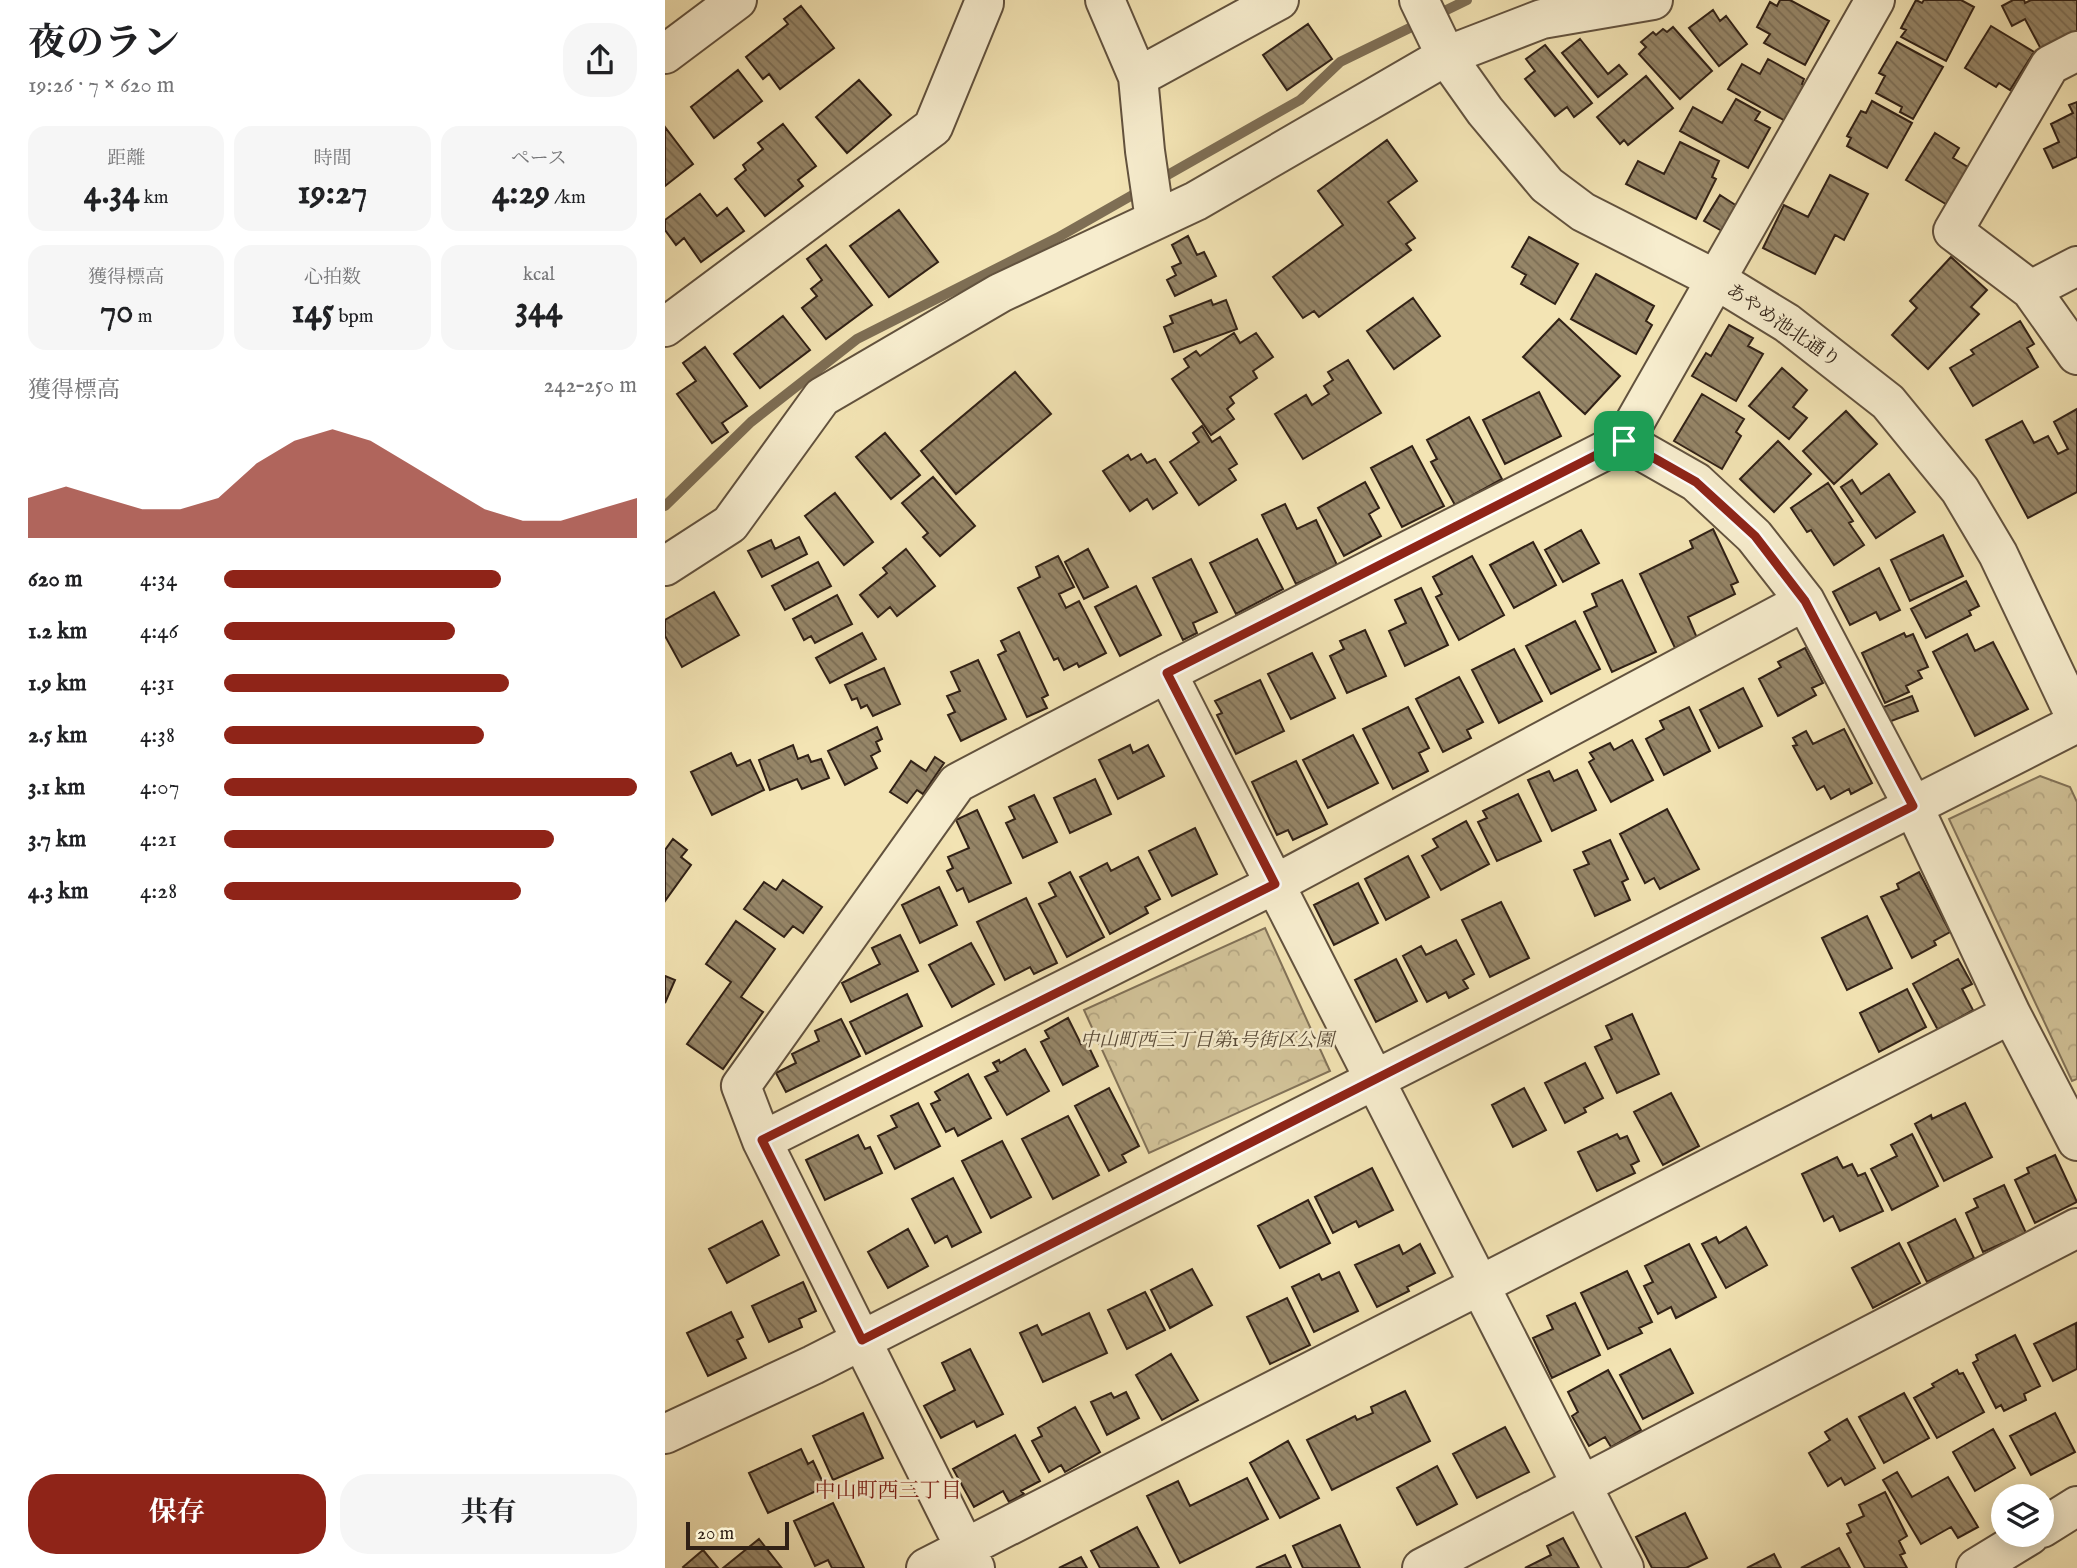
<!DOCTYPE html>
<html lang="ja">
<meta charset="utf-8">
<style>
:root{--surface:#fff;--page:#f6f6f6;--text:#202124;--muted:#757577;--accent:#8f2418}
body{margin:0;font-family:"IM FELL English","Noto Serif JP",serif;background:var(--page);color:var(--text);height:100vh;display:flex;flex-direction:column;font-size:26px;white-space:nowrap}
*{box-sizing:border-box;margin:0}
p{font-size:23px;color:var(--muted)}
.icon{flex:none;width:38px;height:38px;fill:none;stroke:currentColor;stroke-width:2;stroke-linecap:round;stroke-linejoin:round}
.map{position:relative;flex:1;overflow:hidden}
.drawer{display:flex;flex-direction:column;background:var(--surface);width:665px}
.drawer>*{flex:none}
.controls{position:absolute;left:1326px;top:1484px;display:grid;gap:14px}
.controls a{display:grid;place-items:center;width:63px;height:63px;border-radius:50%;background:var(--surface);box-shadow:0 4px 18px #0003;font-size:35px}
.scale{position:absolute;left:21px;bottom:18px;width:103px;box-sizing:border-box;padding-left:7px;border:4px solid #312116;border-top:0;font-size:19px;line-height:24px;white-space:nowrap;color:#312116;-webkit-text-stroke:5px #f7edce;paint-order:stroke}
.pin{position:absolute;display:grid;place-items:center;width:60px;height:60px;color:#fff;margin:-30px;border-radius:14px;box-shadow:0 4px 10px #0006}
.round{display:grid;place-items:center;flex:none;width:74px;height:74px;border-radius:28px;background:var(--page)}
.head{display:flex;align-items:center;justify-content:space-between;height:119px;padding:0 28px}
h1{font-size:38px;font-weight:700;line-height:52px}
.stats{display:grid;grid-template-columns:repeat(3,1fr);gap:10px;height:119px;padding:7px 28px}
.stats div{display:grid;align-content:center;border-radius:18px;background:var(--page);text-align:center}
.stats b{font-size:35px;font-weight:700}
.stats small{font-size:19px;font-weight:400}
.stats p{font-size:19px}
.chart{height:196px;padding:14px 28px}
.chart p{display:flex;justify-content:space-between}
.chart svg{width:100%;height:126px;margin-top:7px;fill:var(--accent);opacity:.7}
.primary-button{display:flex;gap:14px;margin-top:auto;padding:14px 28px}
.primary-button a{flex:1;height:80px;border-radius:28px;background:var(--accent);color:#fff;font-size:28px;font-weight:700;line-height:80px;text-align:center}
.primary-button a+a{background:var(--page);color:var(--text)}
ul{padding:0 28px;list-style:none;font-size:23px}
li{display:grid;grid-template-columns:112px 84px 1fr;align-items:center;height:52px}
li i{height:18px;border-radius:9px;background:var(--accent)}
main{display:flex;flex:1;min-height:0}
.map>svg:first-child{display:block}
</style>
<main>
<section class="drawer">
<div class="head"><div><h1>夜のラン</h1><p>19:26 · 7 × 620 m</p></div><a class="round"><svg class="icon" aria-label="share" viewBox="0 0 24 24"><path d="M12 15V3M7 8l5-5 5 5M5 13v7h14v-7"/></svg></a></div>
<div class="stats">
<div><p>距離</p><b>4.34<small> km</small></b></div>
<div><p>時間</p><b>19:27</b></div>
<div><p>ペース</p><b>4:29<small> /km</small></b></div>
</div>
<div class="stats">
<div><p>獲得標高</p><b>70<small> m</small></b></div>
<div><p>心拍数</p><b>145<small> bpm</small></b></div>
<div><p>kcal</p><b>344</b></div>
</div>
<div class="chart"><p><span>獲得標高</span>242–250 m</p>
<svg viewBox="0 0 160 44" preserveAspectRatio="none"><path d="M0 44V30L10 26L20 30L30 34L40 34L50 30L60 18L70 10L80 6L90 10L100 18L110 26L120 34L130 38L140 38L150 34L160 30V44z"/></svg>
</div>
<ul>
<li><b>620 m</b>4:34<i style="width:67%"></i></li>
<li><b>1.2 km</b>4:46<i style="width:56%"></i></li>
<li><b>1.9 km</b>4:31<i style="width:69%"></i></li>
<li><b>2.5 km</b>4:38<i style="width:63%"></i></li>
<li><b>3.1 km</b>4:07<i style="width:100%"></i></li>
<li><b>3.7 km</b>4:21<i style="width:80%"></i></li>
<li><b>4.3 km</b>4:28<i style="width:72%"></i></li>
</ul>
<div class="primary-button"><a>保存</a><a>共有</a></div>
</section>
<div class="map">
<svg width="1412" height="1568" viewBox="0 0 1412 1568">
<defs>
<pattern id="park-crowns" width="20" height="18" patternUnits="userSpaceOnUse" patternTransform="scale(1.75)"><rect width="20" height="18" fill="#d2c399"/><path d="M2 6a3 3 0 1 1 6 0M12 15a3 3 0 1 1 6 0" fill="none" stroke="#b5a783"/></pattern>
<pattern id="building-back-hatch" width="6" height="6" patternUnits="userSpaceOnUse" patternTransform="scale(1.75)"><rect width="6" height="6" fill="#968668"/><path d="M-1 5l2 2M0 0l6 6M5-1l2 2" fill="none" stroke="#7b6d55"/></pattern>
</defs>
<rect width="100%" height="100%" fill="#f3e4b4"/>
<filter id="stains"><feTurbulence type="fractalNoise" baseFrequency=".00286" numOctaves="4"/><feColorMatrix values="0 0 0 0 .2 0 0 0 0 .09 0 0 0 0 .02 0 0 0 .5 -.17"/></filter>
<radialGradient id="worn" r=".72"><stop offset=".6" stop-color="#630" stop-opacity="0"/><stop offset="1" stop-color="#630" stop-opacity=".3"/></radialGradient>
<path fill="url(#park-crowns)" stroke="#827258" stroke-width="2" d="M1375 776 1405 787 1412 802V1079L1407 1081 1284 819Z
M600 928 665 1071 484 1153 419 1010Z"/>
<g fill="none" stroke-linecap="round" stroke-linejoin="round">
<path stroke="#7e6e54" stroke-width="10" d="M492 181 635 100 675 62 802 0
M0 506 86 422 192 339 392 238 478 189"/>
</g>
<path fill="url(#building-back-hatch)" stroke="#312116" stroke-width="2" d="M1115 0H1125L1164 21 1140 65 1099 43 1105 34 1092 27 1105 2 1112 6Z
M1251 0 1257 3 1259 0H1296L1309 7 1281 61 1236 37 1241 30 1236 28Z
M1348 0H1359L1360 3 1366 0H1412V32L1377 51 1360 19 1347 26 1337 6Z
M136 6 169 48 115 89 104 74 98 79 81 57 123 24 119 19Z
M1048 10 1055 21 1061 16 1082 44 1054 66 1024 28Z
M643 24 667 59 622 90 598 55Z
M1326 26 1369 52 1345 90 1334 83 1331 87 1300 68Z
M1008 27 1047 71 1015 99 974 54 981 47 976 42 988 32 991 35 998 29 1002 32Z
M915 39 943 74 954 65 962 74 933 97 897 53Z
M1232 42 1278 67 1248 119 1235 112 1237 107 1211 93 1220 76 1214 73Z
M880 45 927 103 909 117 902 107 890 116 860 79 870 71 861 59Z
M1103 59 1139 79 1137 84 1142 86 1122 122 1063 89 1077 64 1095 74Z
M73 70 97 101 49 138 26 107Z
M981 76 1008 108 963 145 959 140 955 144 932 117Z
M194 80 226 115 182 153 151 117Z
M1071 99 1095 112 1090 120 1105 128 1083 168 1015 131 1028 107 1057 123Z
M1207 101 1247 123 1222 168 1182 146 1186 138 1182 136 1196 111 1201 113Z
M1412 102V157L1388 168 1379 149 1394 142 1386 124 1408 113 1404 105Z
M118 124 151 166 133 180 138 186 100 216 70 179 81 170 78 165 98 149 93 143Z
M0 127 28 164 0 186Z
M1270 133 1294 148 1288 158 1303 167 1296 179 1300 181 1284 206 1241 180Z
M722 140 752 181 723 202 750 238 741 244 746 250 654 317 649 311 638 318 608 277 678 225 653 191Z
M1015 142 1054 161 1047 177 1051 179 1031 219 961 184 973 161 999 174Z
M1165 175 1203 194 1179 240 1170 235 1150 274 1098 248 1119 205 1143 217Z
M35 194 52 216 62 208 79 231 36 262 19 238 11 245 0 230V220Z
M1055 195 1072 206 1057 231 1039 221Z
M234 210 273 262 224 297 185 246Z
M523 236 532 255 539 252 551 276 510 296 502 280 511 275 507 267 516 263 507 245Z
M864 237 913 264 890 304 856 284 861 275 847 267Z
M161 245 207 305 161 339 137 308 152 296 146 289 157 280 142 259Z
M1286 257 1322 290 1306 307 1314 314 1263 369 1227 335 1252 308 1245 301Z
M931 274 989 306 981 321 987 325 971 354 906 319Z
M748 298 775 336 729 369 702 331Z
M546 300 548 305 561 300 572 329 509 352 499 327 508 323 505 316Z
M118 316 145 350 95 388 69 354Z
M894 319 955 376 920 414 858 357Z
M1355 321 1369 344 1362 348 1373 367 1308 406 1285 368 1309 354 1306 350Z
M1064 325 1088 338 1083 346 1098 354 1071 401 1027 376 1041 353 1046 356Z
M569 333 575 343 591 333 608 357 588 371 592 378 565 397 569 403 562 409 569 419 546 435 507 379 524 367 519 359 531 351 535 356Z
M40 347 82 406 57 423 63 432 47 443 12 394 31 381 18 363Z
M683 360 716 413 638 459 610 414 641 395 647 405 664 394 659 386 668 380 663 372Z
M1117 368 1142 390 1128 407 1142 418 1124 439 1084 406Z
M350 372 386 414 291 494 256 451Z
M874 392 896 436 840 464 818 420Z
M1037 394 1079 419 1071 432 1076 436 1057 469 1009 441Z
M1412 409V492L1363 518 1321 440 1357 421 1369 443 1383 436 1393 454 1403 449 1389 422Z
M1181 411 1212 444 1169 484 1138 451Z
M804 417 837 479 790 505 766 462 772 459 762 440Z
M537 426 547 442 555 437 572 464 564 469 571 480 534 505 505 462 534 442 528 433Z
M220 433 255 475 226 499 191 457Z
M1113 441 1146 474 1109 512 1075 479Z
M747 446 779 506 737 527 706 468Z
M476 454 482 463 490 459 512 493 488 509 482 499 465 511 438 471 463 455 466 460Z
M1224 474 1250 512 1211 538 1176 487 1187 480 1196 494Z
M268 477 310 526 275 556 258 537 263 533 237 503Z
M700 482 714 508 704 514 716 536 679 556 653 508Z
M1163 483 1188 521 1184 523 1199 545 1169 565 1146 530 1142 532 1126 508Z
M170 493 208 542 179 565 140 516Z
M620 504 632 529 651 520 672 565 631 584 597 515Z
M1048 529 1073 582 1066 585 1070 594 1023 617 1032 638 1010 648 975 574 1028 548 1025 541Z
M916 530 934 563 898 582 880 550Z
M1278 535 1298 576 1245 601 1226 560Z
M134 537 142 554 97 577 83 551 106 540 110 549Z
M592 539 618 589 571 614 545 563Z
M868 542 891 585 849 608 825 565Z
M241 549 270 586 232 616 225 607 213 617 195 595 222 573 218 568Z
M423 549 443 587 419 599 400 562Z
M393 556 409 587 394 594 401 608 414 601 441 653 414 667 412 663 399 670 393 658 389 660 353 588 375 577 371 567Z
M807 556 839 615 794 640 771 597 777 594 768 577Z
M526 559 552 612 528 623 532 633 518 640 488 578Z
M153 562 166 586 120 610 107 586Z
M1214 568 1235 610 1215 620 1211 612 1185 625 1168 592Z
M957 580 991 652 947 672 919 612 932 606 927 594Z
M1301 581 1314 606 1304 611 1306 615 1261 638 1246 609Z
M471 586 496 635 455 656 430 607Z
M756 588 783 645 740 666 724 631 741 623 730 600Z
M49 592 74 635 17 667 0 636V620Z
M172 595 187 624 150 643 146 636 139 640 128 619Z
M910 621 935 669 886 694 861 646Z
M700 630 721 676 682 693 665 656 679 649 675 641Z
M354 632 383 695 377 698 382 708 362 717 333 655 341 651 336 641Z
M197 633 211 659 165 683 151 658Z
M1239 633 1241 637 1248 634 1263 667 1253 671 1257 678 1241 686 1244 692 1220 703 1197 653Z
M1302 634 1310 651 1328 642 1363 709 1310 736 1268 652Z
M1140 648 1158 683 1147 688 1151 695 1113 716 1094 679 1116 667 1113 662Z
M849 649 877 701 834 723 807 670Z
M647 653 670 698 626 719 603 674Z
M313 660 341 719 296 741 283 715 290 712 282 696 295 691 286 672Z
M219 668 235 704 208 716 202 705 196 708 192 698 187 700 180 685Z
M794 677 818 722 802 730 806 738 778 752 751 699Z
M595 680 619 731 571 754 552 715 557 713 550 701Z
M1078 688 1097 726 1054 748 1035 710Z
M1247 696 1253 711 1221 723 1216 708Z
M743 707 764 748 754 753 763 771 728 789 698 729Z
M1024 707 1045 751 999 775 981 739 999 729 995 721Z
M212 727 217 739 211 742 215 751 206 756 212 768 180 785 163 751Z
M1179 729 1207 783 1186 794 1184 789 1166 799 1159 786 1152 790 1128 746 1132 745 1128 738 1141 731 1148 744Z
M688 735 713 783 663 808 638 760Z
M967 740 988 780 946 802 924 762 929 759 925 753 945 743 949 750Z
M128 745 133 759 143 755 146 762 156 759 164 778 137 789 132 779 105 790 94 760Z
M465 745 468 753 483 745 499 776 453 799 434 760Z
M66 753 72 766 85 760 99 790 47 815 26 772Z
M270 757 279 763 258 794 252 790 242 803 225 792 246 761 261 771Z
M631 761 662 824 628 840 623 830 612 835 587 782Z
M912 770 931 810 887 831 863 780 884 771 889 781Z
M430 779 446 814 405 833 389 798Z
M853 794 876 841 832 861 813 822 822 818 818 811Z
M369 795 392 842 358 858 341 823 350 819 344 807Z
M1002 809 1034 869 995 889 989 878 980 883 955 834Z
M312 810 346 883 304 902 298 888 292 891 282 871 288 868 283 857 304 848 291 820Z
M801 821 824 864 776 890 757 856 773 847 768 839Z
M530 828 552 874 507 896 484 851Z
M8 839 22 850 16 857 26 865 0 901V850Z
M945 840 963 879 957 882 965 900 930 916 909 870 924 864 918 852Z
M743 856 764 897 721 920 700 879Z
M473 857 495 899 480 907 483 913 445 934 415 877 442 863 446 871Z
M405 872 439 937 402 957 374 904 391 896 384 883Z
M1254 872 1285 932 1269 941 1271 945 1247 958 1216 897 1234 889 1232 884Z
M118 880 157 907 138 933 128 926 119 937 79 909 99 882 111 890Z
M693 883 713 923 669 945 649 905Z
M274 887 292 925 255 943 237 905Z
M361 898 392 963 369 974 365 967 340 980 312 922Z
M836 902 864 958 825 977 797 920Z
M1202 916 1227 968 1182 990 1157 938Z
M71 921 110 949 76 997 98 1012 58 1069 22 1044 66 982 41 964Z
M235 935 253 971 186 1002 177 983 215 964 207 948Z
M791 940 809 974 798 980 803 988 784 998 781 992 762 1002 738 956 756 946 761 955Z
M306 943 329 984 287 1007 264 965Z
M731 959 752 1001 711 1022 690 980Z
M1293 959 1307 984 1297 989 1308 1010 1273 1030 1248 984Z
M0 976 10 980 0 1003Z
M1242 989 1261 1027 1214 1052 1195 1013Z
M242 994 257 1026 201 1054 185 1022Z
M967 1014 994 1074 952 1093 930 1047 947 1039 941 1026Z
M403 1018 416 1044 421 1041 433 1066 398 1085 376 1042 384 1038 380 1031Z
M176 1019 195 1056 121 1092 111 1073 131 1063 127 1054 154 1041 150 1031Z
M360 1049 384 1091 342 1115 320 1077 333 1071 328 1063 334 1060 335 1063Z
M920 1063 938 1098 919 1108 921 1112 900 1123 880 1083Z
M303 1074 326 1118 293 1136 289 1128 281 1132 266 1104 275 1100 270 1092Z
M444 1088 474 1146 457 1155 461 1162 444 1171 410 1106Z
M859 1088 881 1130 848 1147 827 1105Z
M1006 1093 1034 1146 998 1165 969 1112Z
M253 1103 275 1146 230 1169 213 1136 232 1127 226 1116Z
M1300 1103 1327 1157 1279 1181 1250 1124 1266 1115 1267 1119Z
M403 1116 434 1175 388 1199 357 1139Z
M952 1134 955 1139 962 1136 974 1161 966 1165 970 1173 932 1191 913 1152Z
M1247 1134 1273 1186 1227 1210 1206 1169 1232 1156 1226 1145Z
M193 1135 200 1149 205 1147 217 1173 160 1200 141 1160Z
M337 1141 366 1197 326 1218 297 1161Z
M1390 1155 1412 1202 1370 1223 1350 1180 1364 1173 1362 1168Z
M1172 1157 1178 1168 1187 1164 1193 1176 1200 1173 1218 1211 1175 1231 1168 1216 1159 1221 1137 1174Z
M707 1168 728 1210 694 1227 691 1221 668 1233 650 1197Z
M288 1178 316 1232 287 1247 282 1236 270 1243 247 1199Z
M1339 1185 1361 1233 1318 1252 1301 1213 1313 1207 1309 1199Z
M643 1200 665 1243 615 1268 593 1226Z
M1290 1219 1309 1258 1262 1282 1243 1243Z
M97 1221 114 1255 62 1283 44 1249Z
M1081 1227 1102 1265 1061 1288 1037 1244 1051 1237 1054 1243Z
M243 1229 263 1266 223 1288 203 1252Z
M1234 1243 1255 1283 1208 1308 1187 1268Z
M755 1244 770 1273 742 1287 744 1291 712 1307 690 1265 734 1245 738 1254Z
M1024 1244 1051 1297 1011 1318 1006 1307 993 1314 979 1286 988 1282 980 1266Z
M527 1269 547 1305 505 1328 486 1290Z
M962 1271 987 1322 974 1328 977 1333 943 1349 916 1293Z
M674 1272 693 1311 649 1332 627 1287 654 1274 657 1280Z
M138 1282 151 1311 134 1319 137 1327 104 1342 87 1306Z
M480 1292 500 1330 462 1349 443 1310Z
M622 1298 645 1345 605 1364 582 1317Z
M910 1303 935 1355 887 1378 868 1338 888 1329 882 1316Z
M66 1312 78 1337 72 1340 81 1358 43 1376 22 1333Z
M424 1313 442 1353 378 1382 355 1333 372 1325 377 1335Z
M1411 1323 1412 1369 1388 1381 1369 1344Z
M1350 1335 1375 1386 1359 1394 1361 1400 1339 1411 1336 1405 1331 1408 1308 1363 1313 1360 1311 1355Z
M305 1349 338 1414 312 1427 309 1421 276 1438 259 1406 290 1390 277 1363Z
M1005 1349 1028 1393 978 1419 955 1375Z
M506 1354 533 1400 497 1420 471 1375Z
M943 1370 976 1430 946 1447 940 1437 924 1446 907 1416 913 1412 903 1392Z
M1292 1370 1294 1374 1298 1373 1319 1412 1272 1438 1249 1398 1269 1387 1267 1384Z
M740 1391 765 1441 667 1490 642 1440 690 1416 692 1420 708 1413 706 1407Z
M461 1392 474 1418 442 1435 426 1402 446 1393 449 1398Z
M1239 1393 1264 1438 1219 1463 1194 1417Z
M410 1407 435 1452 400 1472 396 1465 384 1472 367 1441 377 1436 373 1428Z
M198 1413 218 1458 168 1480 148 1436Z
M1390 1413 1410 1452 1366 1475 1345 1436Z
M1182 1419 1210 1468 1180 1485 1176 1478 1163 1486 1144 1453 1165 1440 1160 1432Z
M840 1427 864 1472 812 1498 788 1454Z
M1328 1429 1350 1468 1310 1491 1288 1452Z
M350 1435 375 1481 356 1491 359 1494 344 1502 338 1491 309 1507 288 1469Z
M623 1441 654 1498 615 1518 585 1463Z
M136 1449 143 1464 148 1461 160 1487 103 1513 84 1473Z
M772 1466 792 1504 752 1525 732 1488Z
M1232 1472 1247 1497 1283 1477 1313 1527 1293 1538 1286 1527 1256 1544 1218 1480Z
M582 1478 603 1519 515 1563 482 1496 513 1481 525 1506Z
M1220 1492 1242 1536 1234 1541 1240 1553 1235 1555 1242 1568H1200L1182 1534 1186 1532 1182 1524 1199 1516 1194 1505Z
M168 1503 199 1568H167L163 1560 150 1566 129 1521Z
M1020 1513 1042 1558 1021 1568H987L971 1537Z
M675 1525 695 1568H638L628 1546Z
M472 1527 494 1568H435L426 1551Z
M898 1538 914 1568H860L886 1555 882 1546Z
M94 1539 116 1567 58 1568Z
M1174 1548 1185 1568H1136Z
M38 1550 53 1568H19L18 1567Z
M1109 1554 1116 1568H1082Z
M620 1555 626 1568H591Z
M416 1557 422 1568H394Z"/>
<g fill="none" stroke-linecap="round" stroke-linejoin="round">
<defs>
<path id="minor" d="M440 0 473 77 480 151 490 220
M754 0 781 56 820 111 882 185 918 212 1050 279 1122 323 1223 402 1295 490 1333 554 1412 720
M1412 51 1385 65 1288 231 1366 290 1412 355
M0 54 72 0
M473 77 614 0
M1366 290 1412 266
M0 327 268 127 319 3V0
M959 441 1031 482 1089 536 1140 601 1248 806 1346 1014 1412 1141
M0 566 65 524 157 397 335 293 531 201 781 56 877 19 988 0
M502 673 959 1568
M97 1141 610 884 1140 601
M0 1434 148 1365 1412 723
M1377 1528 1412 1506
M261 1568 1346 1014
M310 1568 97 1141 76 1086 292 783 502 673 959 441 1210 0
M757 1568 1412 1228
M1311 1568 1365 1535"/>
</defs>
<use href="#minor" stroke="#62523e" stroke-width="42"/>
<use href="#minor" stroke="#f7edce" stroke-width="38"/>
</g>
<g fill="none" stroke-linecap="round" stroke-linejoin="round">
<defs>
<path id="route" d="M959 441 1031 482 1090 536 1140 601 1248 806 197 1340 97 1140 610 884 502 673Z"/>
</defs>
<use href="#route" stroke="#fff" stroke-width="14"/>
<use href="#route" stroke="#8f2418" stroke-width="9"/>
</g>
<g text-anchor="middle" dominant-baseline="central" stroke-width="5" stroke-linejoin="round" paint-order="stroke">
<g font-size="19" fill="#312116" stroke="#f7edce">
<text transform="translate(1118 326) rotate(34)">あやめ池北通り</text>
</g>
<g font-size="19" font-style="italic" fill="#594a37" stroke="#f7edce">
<text x="542" y="1041">中山町西三丁目第1号街区公園</text>
</g>
<g font-size="21" fill="#7a1f14" stroke="#f7edce">
<text x="223" y="1491">中山町西三丁目</text>
</g>
</g>
<rect width="100%" height="100%" filter="url(#stains)"/>
<rect width="100%" height="100%" fill="url(#worn)"/>
</svg>
<div class="controls">
<a><svg class="icon" aria-label="layers" viewBox="0 0 24 24"><path d="M12 4l9 5-9 5-9-5zM3 14l9 5 9-5"/></svg></a>
</div>
<div class="scale">20 m</div>
<div class="pin" style="left:959px;top:441px;background:#1e9e55"><svg class="icon" aria-label="arrive" viewBox="0 0 24 24"><path d="M6 21V4h12l-3 4 3 4H6"/></svg></div>
</div>
</main>
